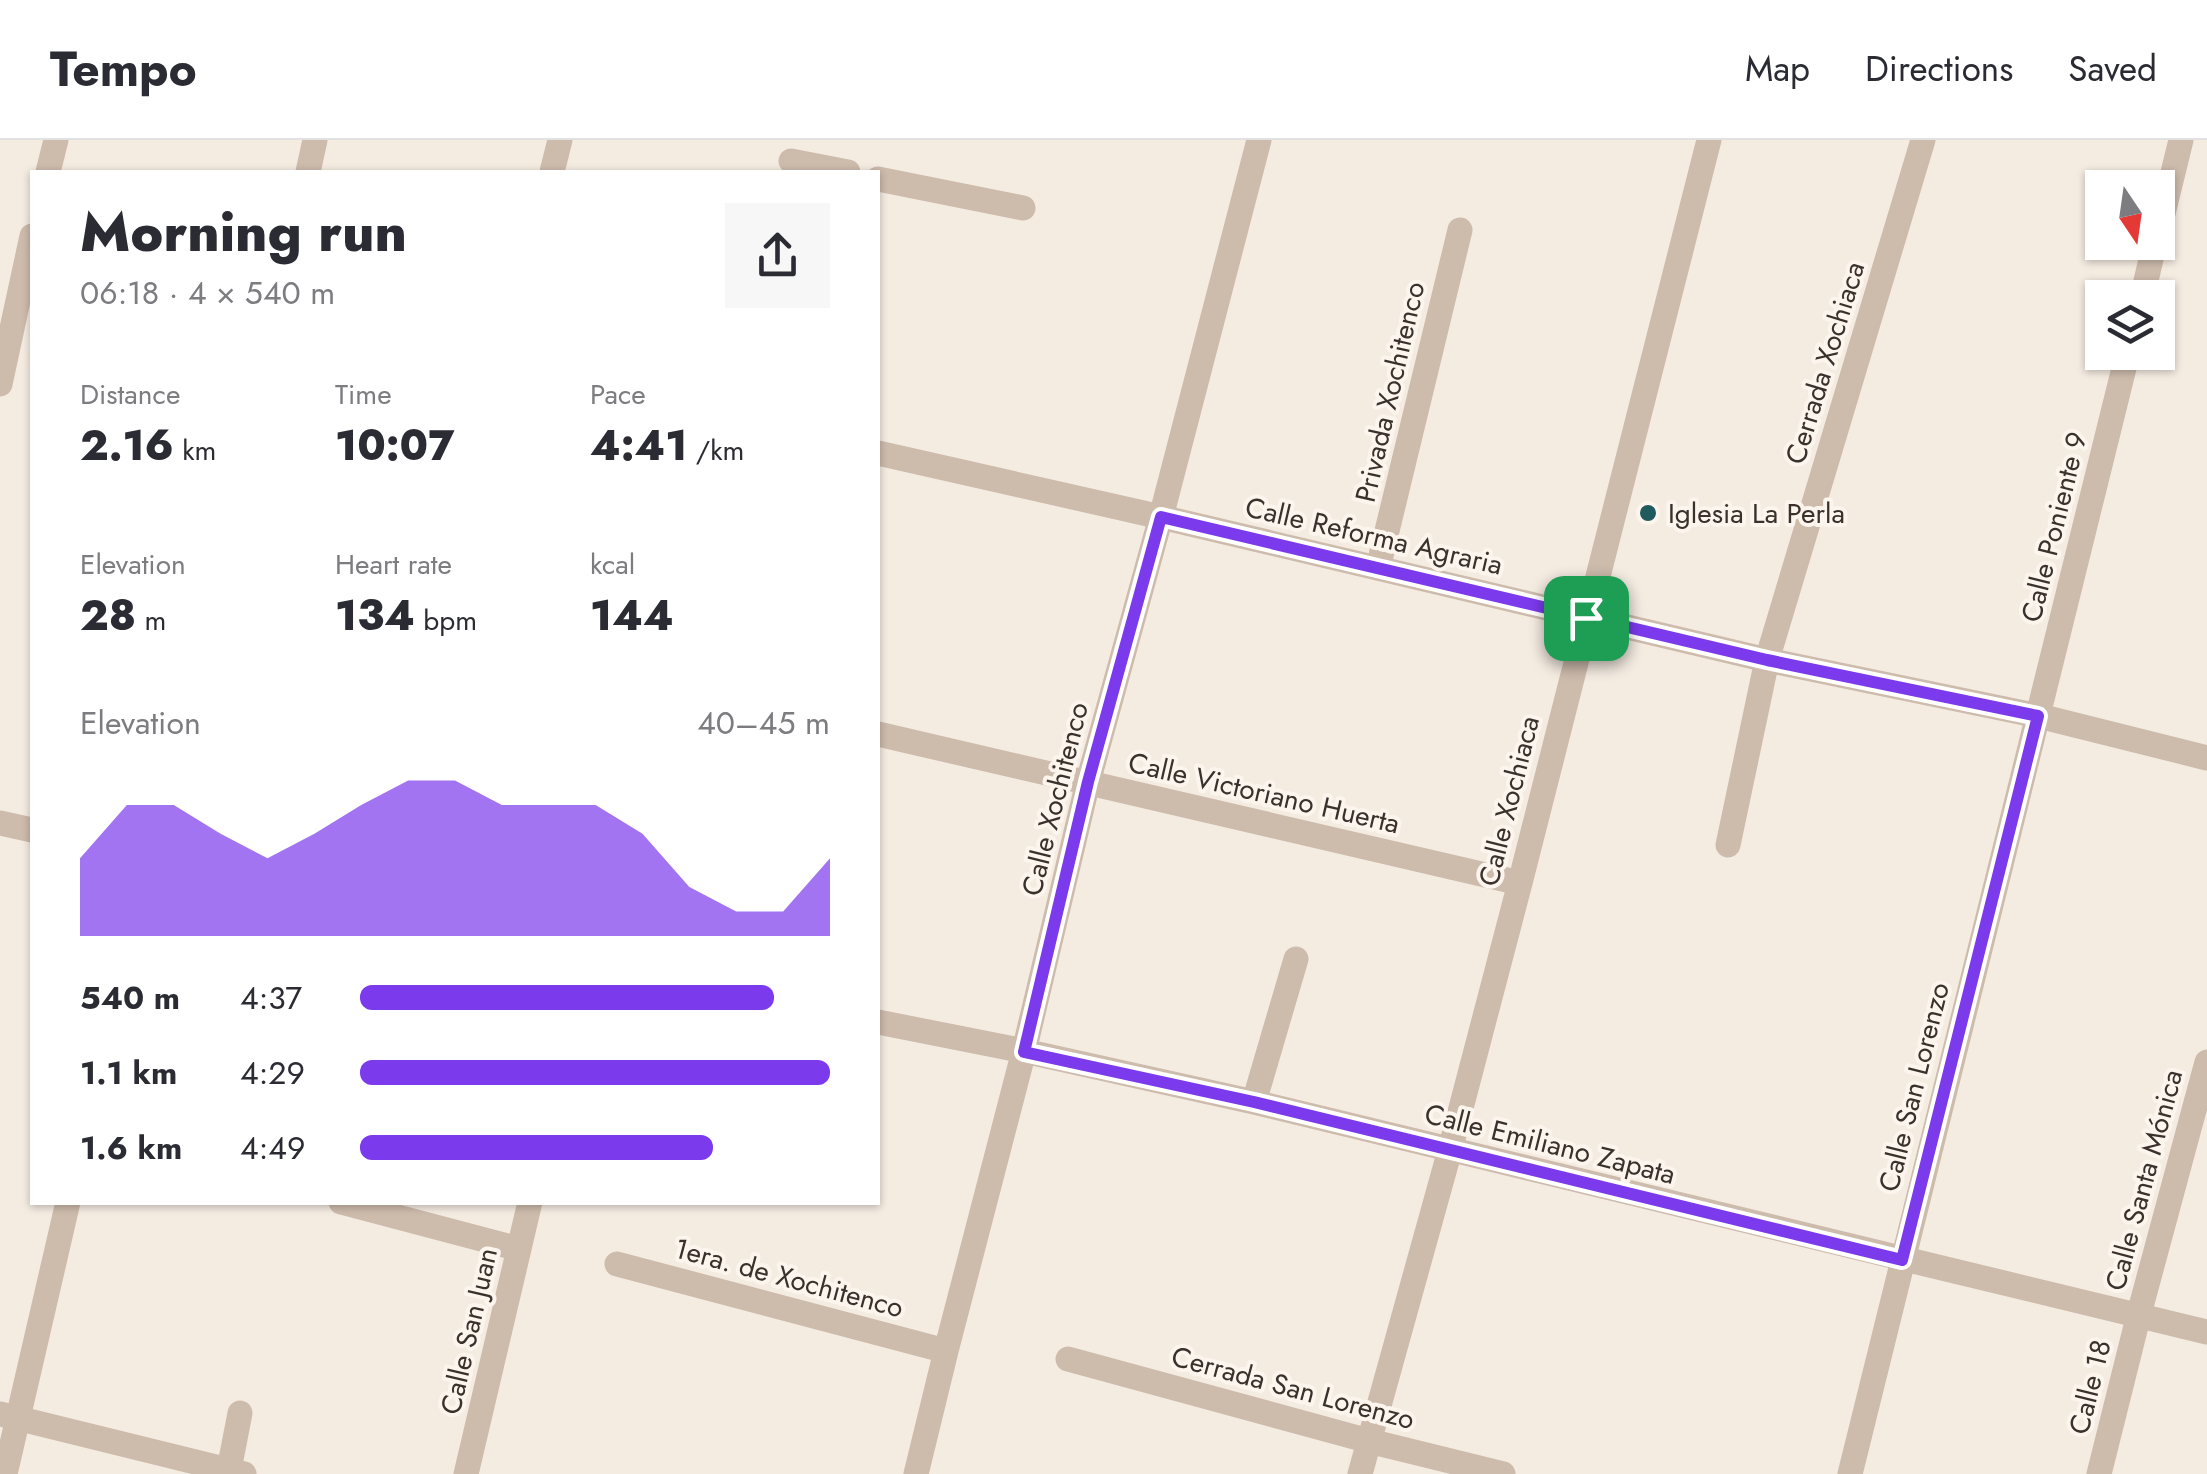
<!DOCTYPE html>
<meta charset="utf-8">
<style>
:root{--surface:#fff;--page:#f7f7f7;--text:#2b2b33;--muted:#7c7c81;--line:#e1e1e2;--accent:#7c3aed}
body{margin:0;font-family:Jost,sans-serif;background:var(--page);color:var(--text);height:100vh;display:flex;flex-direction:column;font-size:38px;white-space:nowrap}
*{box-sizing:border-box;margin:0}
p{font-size:32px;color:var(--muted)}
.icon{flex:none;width:55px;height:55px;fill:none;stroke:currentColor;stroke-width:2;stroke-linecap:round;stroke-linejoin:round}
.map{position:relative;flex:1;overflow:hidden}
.details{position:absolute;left:30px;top:30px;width:850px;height:1035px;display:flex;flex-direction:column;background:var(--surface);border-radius:0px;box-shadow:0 2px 8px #0004}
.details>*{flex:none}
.needle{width:65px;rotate:167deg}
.fabs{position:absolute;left:2085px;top:30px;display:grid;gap:20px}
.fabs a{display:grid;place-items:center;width:90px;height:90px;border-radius:0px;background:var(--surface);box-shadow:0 2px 8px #0004;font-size:50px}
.pin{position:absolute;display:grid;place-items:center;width:85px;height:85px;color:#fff;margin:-42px;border-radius:20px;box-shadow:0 5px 15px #0006}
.round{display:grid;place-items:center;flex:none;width:105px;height:105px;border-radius:0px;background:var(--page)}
.head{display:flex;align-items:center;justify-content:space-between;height:170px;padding:0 50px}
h1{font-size:55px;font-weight:800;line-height:75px}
.stats{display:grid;grid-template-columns:repeat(3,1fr);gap:15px;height:170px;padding:10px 50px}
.stats div{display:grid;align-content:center}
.stats b{font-size:42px;font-weight:800}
.stats small{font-size:28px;font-weight:400}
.stats p{font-size:28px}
.chart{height:280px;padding:20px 50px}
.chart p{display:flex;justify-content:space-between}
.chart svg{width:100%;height:180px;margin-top:10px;fill:var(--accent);opacity:.7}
ul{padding:0 50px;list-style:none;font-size:32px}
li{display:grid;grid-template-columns:160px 120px 1fr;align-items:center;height:75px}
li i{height:25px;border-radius:12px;background:var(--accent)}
header{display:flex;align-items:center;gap:60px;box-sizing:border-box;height:140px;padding:0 50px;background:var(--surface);border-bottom:2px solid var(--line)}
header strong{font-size:48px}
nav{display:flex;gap:55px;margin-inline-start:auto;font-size:35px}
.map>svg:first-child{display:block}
</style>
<header>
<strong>Tempo</strong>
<nav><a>Map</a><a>Directions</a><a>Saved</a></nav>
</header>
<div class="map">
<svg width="2207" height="1334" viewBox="0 0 2207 1334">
<rect width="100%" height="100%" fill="#f4ebe1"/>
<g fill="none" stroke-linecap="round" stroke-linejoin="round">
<path stroke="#cdbbac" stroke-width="25" d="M791 21 848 32
M48 32 56 0
M308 32 315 0
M552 32 560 0
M878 39 1023 68
M2158 94 2181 0
M2142 158 2155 102
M0 244 32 96
M878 313 1161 377 1767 520 2039 576 2207 618
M1378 428 1460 90
M878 594 1520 743
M0 683 32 690
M1728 705 1767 520 1923 0
M878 882 1024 911 1254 962 2207 1192
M1254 962 1296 819
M341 1062 519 1109
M617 1124 946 1211
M1068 1219 1369 1301 1503 1334
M0 1274 244 1334
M229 1330 240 1273
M5 1334 68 1062
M466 1334 530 1062
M916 1334 946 1211 1024 911 1088 642 1161 377 1259 0
M1360 1334 1450 1010 1520 743 1709 0
M1850 1334 2128 212
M2099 1334 2139 1174 2207 922"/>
</g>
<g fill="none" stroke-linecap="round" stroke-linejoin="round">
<defs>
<path id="route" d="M1161 377 1767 520 2038 576 1902 1120 1254 962 1024 912 1088 642Z"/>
</defs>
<use href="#route" stroke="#fff" stroke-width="20"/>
<use href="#route" stroke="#7c3aed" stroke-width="12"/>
</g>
<circle fill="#1f5a5e" stroke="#fbf5ee" stroke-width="4" cx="1648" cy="373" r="10"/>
<g text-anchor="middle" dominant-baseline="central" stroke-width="8" stroke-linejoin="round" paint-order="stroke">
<g font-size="28" fill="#3b302b" stroke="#fbf5ee">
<text transform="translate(1825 223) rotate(-73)">Cerrada Xochiaca</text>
<text transform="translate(1390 252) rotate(-77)">Privada Xochitenco</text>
<text transform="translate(2054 387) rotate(-76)">Calle Poniente 9</text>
<text transform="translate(1374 396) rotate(13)">Calle Reforma Agraria</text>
<text transform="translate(1264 653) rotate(13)">Calle Victoriano Huerta</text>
<text transform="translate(1055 659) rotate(-76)">Calle Xochitenco</text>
<text transform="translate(1509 661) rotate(-76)">Calle Xochiaca</text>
<text transform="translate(1914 947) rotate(-76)">Calle San Lorenzo</text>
<text transform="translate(1550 1004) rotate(14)">Calle Emiliano Zapata</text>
<text transform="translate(2144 1040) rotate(-75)">Calle Santa Mónica</text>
<text transform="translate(789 1138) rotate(15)">1era. de Xochitenco</text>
<text transform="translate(469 1191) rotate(-77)">Calle San Juan</text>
<text transform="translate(2090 1247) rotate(-76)">Calle 18</text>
<text transform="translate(1293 1248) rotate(15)">Cerrada San Lorenzo</text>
</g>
<g font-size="28" fill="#3b302b" stroke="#fbf5ee" text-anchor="start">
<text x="1668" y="373">Iglesia La Perla</text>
</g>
</g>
</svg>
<div class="fabs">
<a><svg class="needle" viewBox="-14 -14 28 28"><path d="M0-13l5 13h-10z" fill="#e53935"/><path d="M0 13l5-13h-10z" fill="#7c7c81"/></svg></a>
<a><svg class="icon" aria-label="layers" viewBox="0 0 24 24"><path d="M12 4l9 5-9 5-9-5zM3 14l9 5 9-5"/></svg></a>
</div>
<div class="pin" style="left:1586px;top:478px;background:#1e9e55"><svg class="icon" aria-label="arrive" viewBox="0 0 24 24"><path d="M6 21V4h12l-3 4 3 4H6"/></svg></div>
<section class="details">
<div class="head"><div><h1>Morning run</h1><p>06:18 · 4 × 540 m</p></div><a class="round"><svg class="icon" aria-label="share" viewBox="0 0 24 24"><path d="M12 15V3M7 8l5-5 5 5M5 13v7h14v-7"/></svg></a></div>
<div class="stats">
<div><p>Distance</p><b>2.16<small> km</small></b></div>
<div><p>Time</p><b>10:07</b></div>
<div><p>Pace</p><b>4:41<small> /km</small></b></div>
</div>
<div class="stats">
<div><p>Elevation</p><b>28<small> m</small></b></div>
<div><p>Heart rate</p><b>134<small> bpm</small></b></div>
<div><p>kcal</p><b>144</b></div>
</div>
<div class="chart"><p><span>Elevation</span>40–45 m</p>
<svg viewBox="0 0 160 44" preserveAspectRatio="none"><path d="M0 44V25L10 12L20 12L30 19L40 25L50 19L60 12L70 6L80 6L90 12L100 12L110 12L120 19L130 32L140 38L150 38L160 25V44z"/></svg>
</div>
<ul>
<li><b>540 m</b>4:37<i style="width:88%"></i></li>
<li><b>1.1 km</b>4:29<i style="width:100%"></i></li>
<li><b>1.6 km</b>4:49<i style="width:75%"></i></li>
</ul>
</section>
</div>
